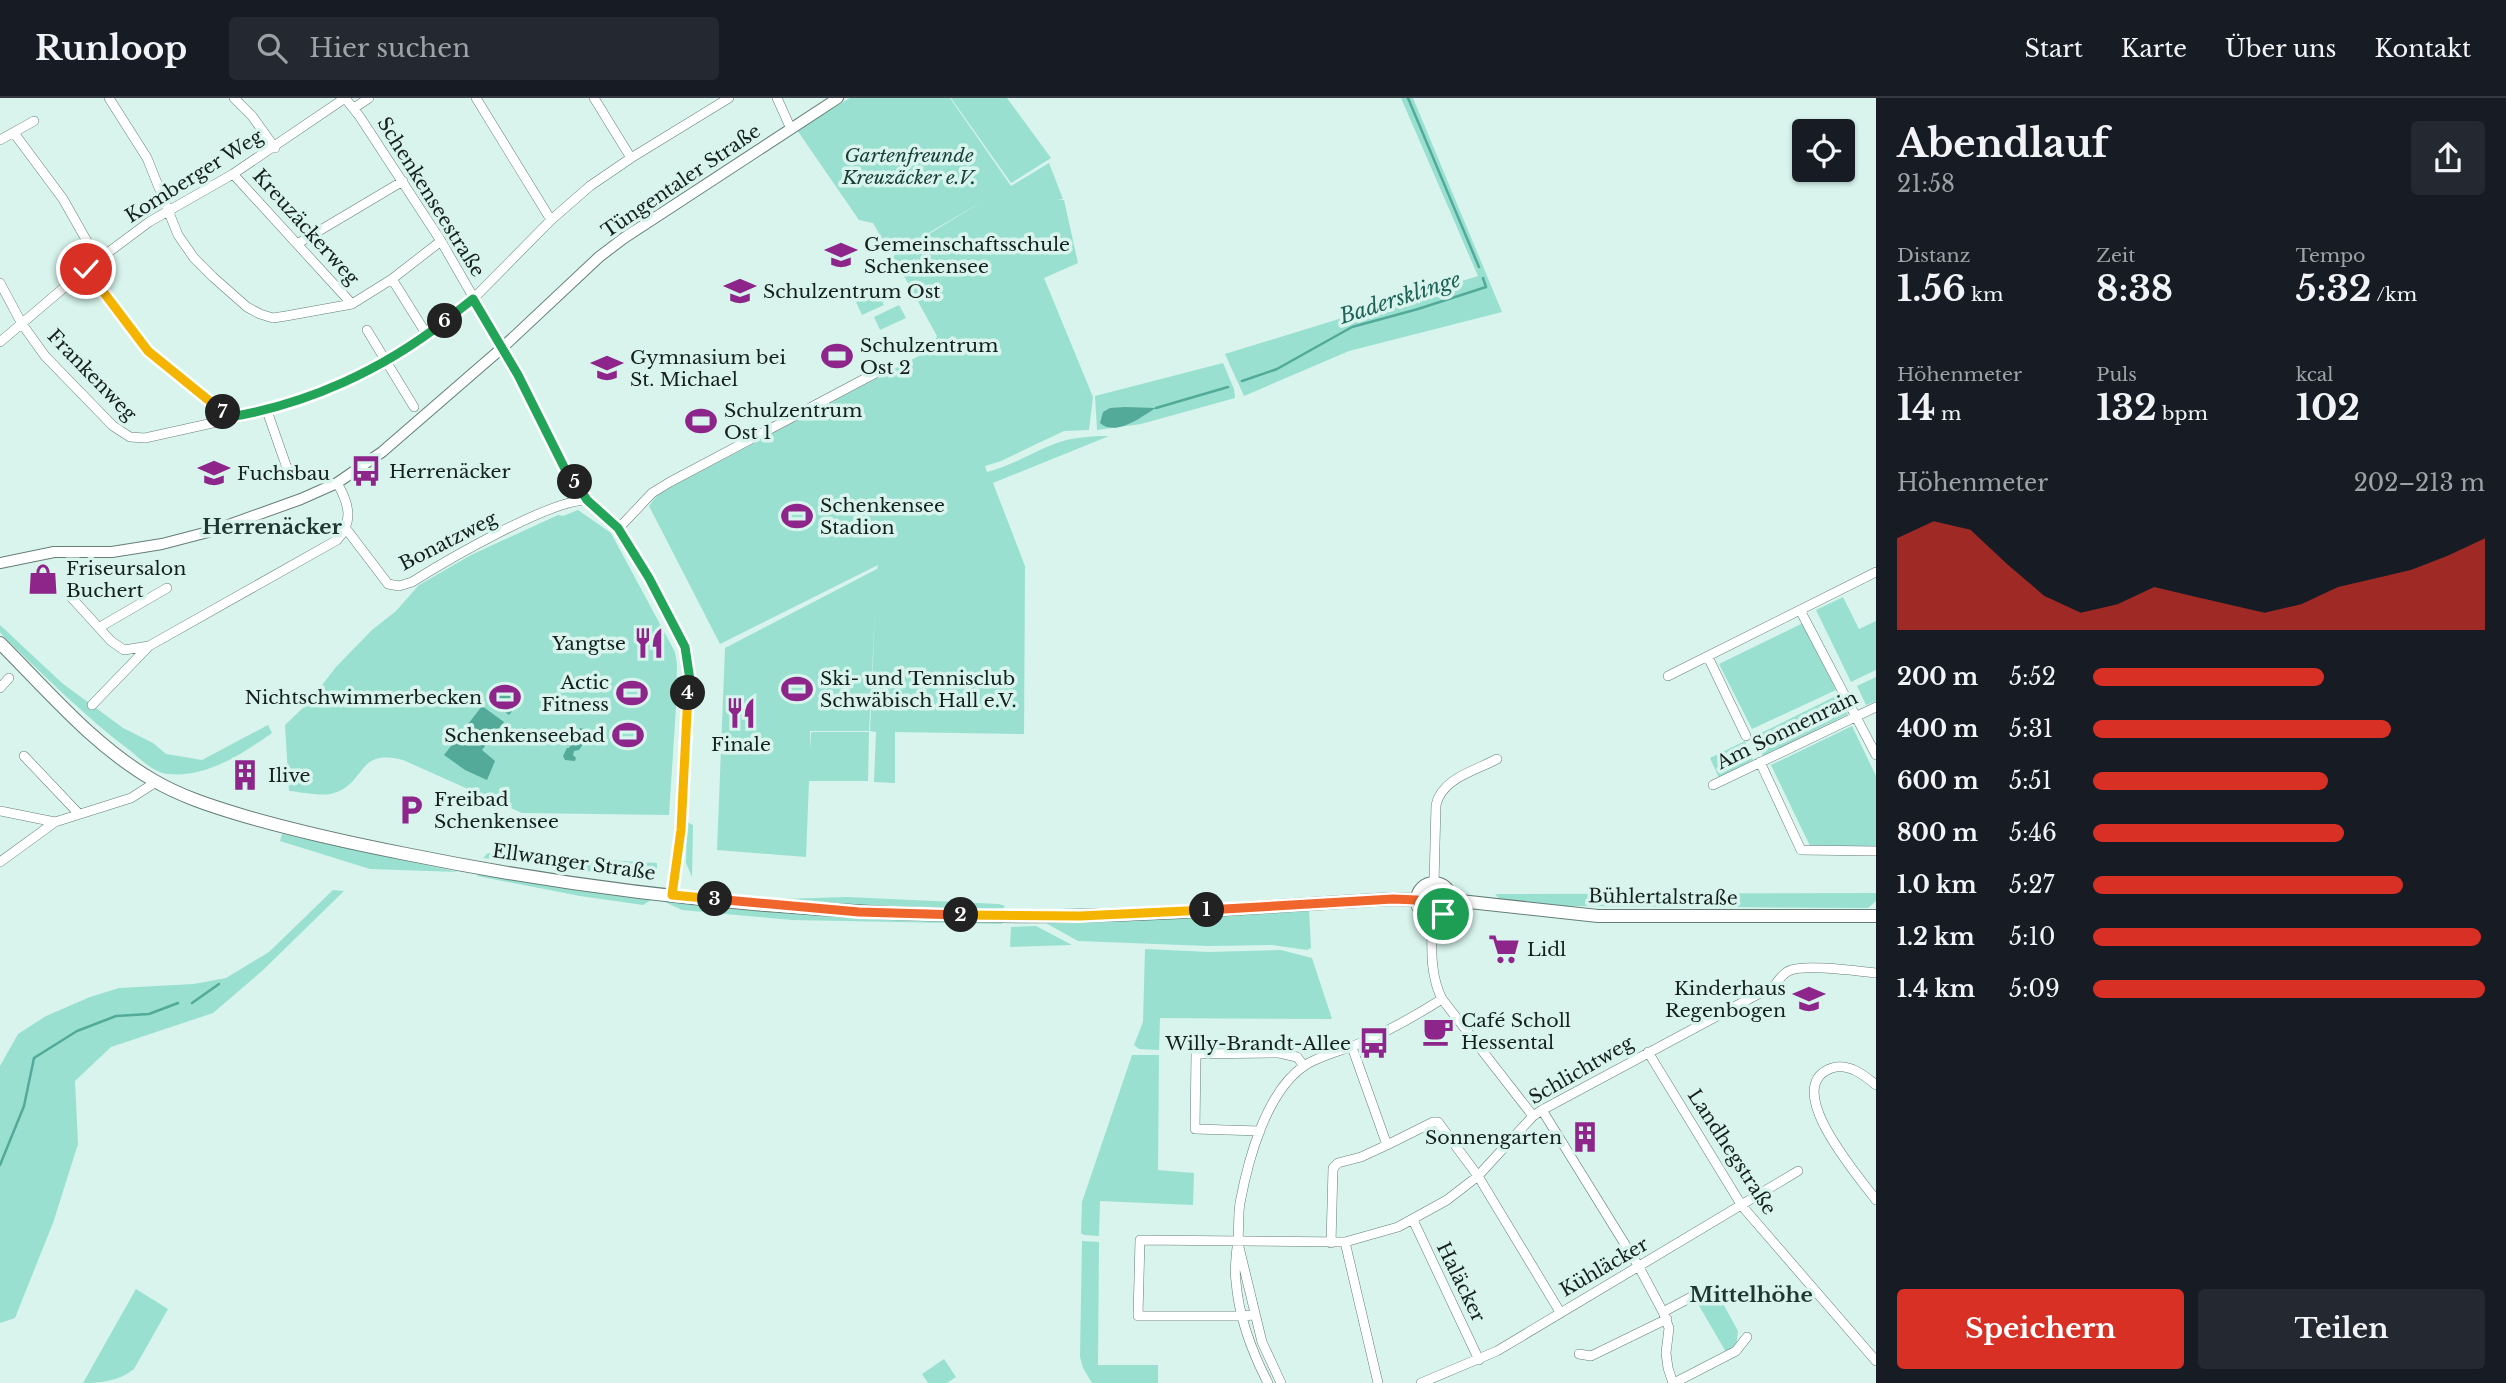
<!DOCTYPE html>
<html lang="de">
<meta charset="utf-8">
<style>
:root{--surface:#171b24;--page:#242831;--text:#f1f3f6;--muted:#9ea1a6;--line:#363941;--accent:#d93025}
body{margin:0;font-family:"Libre Baskerville",serif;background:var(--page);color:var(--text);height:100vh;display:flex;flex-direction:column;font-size:26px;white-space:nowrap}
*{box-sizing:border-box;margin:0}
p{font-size:23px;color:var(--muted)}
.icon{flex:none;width:38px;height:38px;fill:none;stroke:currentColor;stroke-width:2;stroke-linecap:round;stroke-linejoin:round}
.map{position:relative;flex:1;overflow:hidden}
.drawer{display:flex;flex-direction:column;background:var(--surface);width:630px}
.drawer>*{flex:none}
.tools{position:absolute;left:1792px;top:21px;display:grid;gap:14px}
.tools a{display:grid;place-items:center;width:63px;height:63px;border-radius:7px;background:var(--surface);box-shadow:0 2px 5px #0004;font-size:35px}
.pin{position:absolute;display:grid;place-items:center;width:60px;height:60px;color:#fff;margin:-30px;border:4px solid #fff;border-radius:50%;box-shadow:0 2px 7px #0007}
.km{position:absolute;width:35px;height:35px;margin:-18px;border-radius:50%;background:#222;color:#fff;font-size:19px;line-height:35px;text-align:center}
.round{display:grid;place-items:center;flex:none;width:74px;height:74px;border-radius:7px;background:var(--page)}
.overview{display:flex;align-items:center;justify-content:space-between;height:119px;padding:0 21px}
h1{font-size:38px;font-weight:700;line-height:52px}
.figures{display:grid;grid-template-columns:repeat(3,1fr);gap:10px;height:119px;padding:7px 21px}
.figures div{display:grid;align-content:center}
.figures b{font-size:35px;font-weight:700}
.figures small{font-size:19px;font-weight:400}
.figures p{font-size:19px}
.chart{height:196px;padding:14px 21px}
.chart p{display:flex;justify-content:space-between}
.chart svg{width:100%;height:126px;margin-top:7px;fill:var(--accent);opacity:.7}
.cta{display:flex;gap:14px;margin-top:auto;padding:14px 21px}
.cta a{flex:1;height:80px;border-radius:7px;background:var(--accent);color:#fff;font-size:28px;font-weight:700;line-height:80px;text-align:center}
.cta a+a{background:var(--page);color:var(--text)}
ul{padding:0 21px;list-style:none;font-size:23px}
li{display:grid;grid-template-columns:112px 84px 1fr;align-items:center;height:52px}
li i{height:18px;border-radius:9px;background:var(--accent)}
header{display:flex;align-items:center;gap:42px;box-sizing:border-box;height:98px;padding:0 35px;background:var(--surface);border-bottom:2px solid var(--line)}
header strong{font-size:33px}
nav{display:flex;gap:38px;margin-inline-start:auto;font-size:24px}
.search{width:490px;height:63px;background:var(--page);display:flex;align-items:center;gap:18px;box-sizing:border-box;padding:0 24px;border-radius:7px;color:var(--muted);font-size:26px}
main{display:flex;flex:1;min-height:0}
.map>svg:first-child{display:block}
</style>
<header>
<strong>Runloop</strong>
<div class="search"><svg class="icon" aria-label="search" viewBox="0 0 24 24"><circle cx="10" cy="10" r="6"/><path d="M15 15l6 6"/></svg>Hier suchen</div>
<nav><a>Start</a><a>Karte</a><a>Über uns</a><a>Kontakt</a></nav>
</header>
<main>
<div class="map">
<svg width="1876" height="1285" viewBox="0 0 1876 1285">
<rect width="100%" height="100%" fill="#d8f4ed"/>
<path fill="#99e0d1" d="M850 0H950L1011 88 1049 65 1063 101 1057 102H1064L1078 165 1044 180 1093 299 1089 332 1064 333 1001 363 985 368 987 374C1011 368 1031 355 1054 346 1072 339 1091 338 1109 338L993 385 1025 468 1024 636 895 634V685L874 684 876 634 870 633 875 514 869 633H810V652L811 634H869L868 683H809L806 759 717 752 725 550 877 471 878 467 720 546 649 408 658 396 932 251 937 238 893 158 983 103 891 157 873 125 859 122 797 32Z
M951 0H1007L1051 60 1011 85Z
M1401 0H1413L1502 214 1349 253 1244 298 1225 256 1478 178Z
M878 194 884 207 862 217 856 204Z
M899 207 906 220 880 232 874 219Z
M1223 265 1234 291 1235 300 1141 326 1097 332 1095 298Z
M578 412 611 435 675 554 677 566 676 609 669 717 522 715 403 662C356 650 367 685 334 695 321 699 302 694 289 693L285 627 308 605 336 569 372 532 396 513 419 487 471 457 558 417 563 418Z
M1843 499 1859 531 1876 523V572L1851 584 1816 512Z
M1803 525 1836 592 1752 631 1719 566Z
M0 527 62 585 123 630 153 645 166 656 202 662 268 627 272 635C242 656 206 680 168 676 155 675 142 663 132 654 85 619 46 579 4 539L0 534Z
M1876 579V603L1866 607 1857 588Z
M1838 597 1848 616 1763 658 1753 639Z
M1852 628 1876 678V750H1811L1771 667Z
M1745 643 1753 662 1719 680 1710 660Z
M687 724 693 727 692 779 686 765Z
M282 736 458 774 370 771 280 743Z
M488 755 657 765V777L650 781 483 760Z
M480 775 651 802 643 807 580 798 477 778Z
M333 792 344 793 262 873 213 915 111 949 75 983 78 1046 53 1125 15 1220 0 1225V968L18 936 46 918 90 899 119 890 194 886 226 880 269 854Z
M1876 795V803L1868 810 1564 808 1501 802 1495 796Z
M847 799 999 806 1005 808 1001 813 896 811 796 804 781 801Z
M663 803 999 823 1003 826 792 822 682 812Z
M1309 811 1311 850 1307 852 1272 847 1208 848 1078 843 1042 823Z
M1036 828 1072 847 1010 849 1011 829Z
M1145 851 1209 854 1281 852 1312 860 1332 921 1160 920 1159 952 1139 951 1134 947 1143 924Z
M1132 957H1159L1158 1072 1194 1075 1193 1107 1100 1103 1099 1138 1084 1137 1081 1135 1082 1104Z
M1082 1143 1099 1144 1098 1267H1158V1285H1092L1083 1270 1080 1259Z
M136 1191 168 1211 134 1271C120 1283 100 1285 83 1285Z
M1721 1202 1738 1233 1736 1249 1726 1254 1698 1206 1710 1207Z
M944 1261 956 1279 947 1285H928L922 1276Z"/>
<path fill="#53aa99" d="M1125 309 1156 310C1141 319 1116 339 1100 325L1103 314 1110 310Z
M499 584 505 589 513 588 514 596 522 601 509 617 489 602 493 596 491 595Z
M482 608 504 624 482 652 495 663 487 682 465 672 444 657Z
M580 630 587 632 588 639 579 652 574 653 573 657 576 660 575 663 565 662 563 658 567 650H569Z"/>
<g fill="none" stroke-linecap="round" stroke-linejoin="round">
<path stroke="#53aa99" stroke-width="2.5" d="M1408 0 1479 169
M1242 283 1277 271 1352 229 1418 211 1486 189 1483 180
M1156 310 1228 289
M192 905 219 886
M0 1067 24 1008 34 960 77 933 116 918 149 916 178 905"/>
<defs>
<path id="minor" d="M109 0 147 60 178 137 194 160 213 179 247 209 260 216 273 220 286 218 352 206 392 181 441 143
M234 0 252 18 275 50
M345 0 360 19 441 143 518 277 566 373 587 402 618 431 650 480 685 549 690 582 683 666 681 732 672 797
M476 0 551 122
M594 0 631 60
M777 0 791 31
M354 10 369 0
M14 35 63 101 97 161
M0 42 34 23
M233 76 352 206
M297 146 403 83
M86 171 114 211 148 253 230 319
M392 181 427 237
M0 185 22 226 45 258 113 328 130 339 145 340 267 313 322 294 386 263 427 237 473 201 551 122 590 88 631 60 729 0
M367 232 414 309
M0 244 86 171 149 124 233 76 345 0
M267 313 287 370
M618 431 652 395 670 384 887 269
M347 432 388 486 399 488 412 484C447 462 550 402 587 402
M70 498 111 543 124 552 149 548 337 442C354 424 349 405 337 385
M1801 514 1876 657
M100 529 167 490
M1708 559 1746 638
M1668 578 1876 474
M0 590 9 580
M92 607 149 548
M24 658 79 716
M1760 664 1801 752 1876 753
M1713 687 1876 609
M0 713 55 724 131 700 156 684
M0 764 55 724
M1434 785 1436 707C1442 680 1475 673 1497 661
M1432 819C1432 847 1429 875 1442 901L1533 1018
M1352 949 1387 1047
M1648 954 1742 1108 1876 1263
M1876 987C1864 977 1849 965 1832 970 1779 988 1859 1079 1876 1102
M1542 1012 1639 1169 1663 1214 1669 1230 1666 1255 1668 1270 1673 1285
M1260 1033 1195 1031 1196 956 1279 955 1297 959 1304 968
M1413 1122 1479 1262
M1345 1144 1378 1285
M1238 1145 1262 1244 1281 1285
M1331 1145 1333 1070 1338 1065 1361 1059 1387 1047 1433 1024H1438L1478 1078 1560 1214
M1663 1214 1697 1196H1708
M1254 1217 1242 1218H1138L1140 1142 1345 1144 1398 1129 1447 1102 1478 1078 1533 1018 1542 1012 1775 887C1779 881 1784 874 1791 872 1807 866 1857 873 1876 875
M1579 1256 1591 1258 1667 1221
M1268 1285C1252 1254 1239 1220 1236 1184 1234 1170 1236 1157 1238 1142 1239 1130 1238 1117 1240 1105 1248 1062 1266 994 1304 968 1319 958 1341 953 1358 946 1387 934 1415 918 1442 901
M1421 1285 1497 1253 1798 1073
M1674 1285 1736 1253 1747 1239"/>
<path id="tertiary" d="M0 465 54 454H112L162 446 212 433 301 401 337 385 382 354 502 250 599 159 624 140 838 0"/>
<path id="secondary" d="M0 545C48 593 94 648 153 682 180 698 211 708 241 717 295 733 350 745 406 756 602 796 804 816 1004 818 1134 820 1263 808 1393 801L1417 802
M1417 802a17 17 0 1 1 34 0a17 17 0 1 1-34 0Z
M1451 802 1598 818H1876"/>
</defs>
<use href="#minor" stroke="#657e78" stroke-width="10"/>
<use href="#tertiary" stroke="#657e78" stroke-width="12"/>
<use href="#secondary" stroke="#657e78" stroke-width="14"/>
<use href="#minor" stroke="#fff" stroke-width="9"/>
<use href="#tertiary" stroke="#fff" stroke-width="10"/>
<use href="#secondary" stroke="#fff" stroke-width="12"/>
</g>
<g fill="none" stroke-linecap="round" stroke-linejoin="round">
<defs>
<path id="split-1" d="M1207 812 1393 801 1417 802 1420 811 1427 818 1443 816"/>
<path id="split-2" d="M961 817 1080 818 1207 812"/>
<path id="split-3" d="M715 801 859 814 961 817"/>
<path id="split-4" d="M688 595 681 732 672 797 715 801"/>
<path id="split-5" d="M575 384 587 402 618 430 649 480 685 549 690 582 688 595"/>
<path id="split-6" d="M445 223 473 201 518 277 566 373 575 384"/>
<path id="split-7" d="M223 314 230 319C308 306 382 272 445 223"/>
<path id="split-8" d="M86 171 148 253 223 314"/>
</defs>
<use href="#split-1" stroke="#fff" stroke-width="14"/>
<use href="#split-2" stroke="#fff" stroke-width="14"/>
<use href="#split-3" stroke="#fff" stroke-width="14"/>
<use href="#split-4" stroke="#fff" stroke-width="14"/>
<use href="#split-5" stroke="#fff" stroke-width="14"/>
<use href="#split-6" stroke="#fff" stroke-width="14"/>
<use href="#split-7" stroke="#fff" stroke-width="14"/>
<use href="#split-8" stroke="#fff" stroke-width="14"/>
<use href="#split-1" stroke="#f0652b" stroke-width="9"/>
<use href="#split-2" stroke="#f5b400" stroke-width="9"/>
<use href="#split-3" stroke="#f0652b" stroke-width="9"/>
<use href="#split-4" stroke="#f5b400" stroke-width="9"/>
<use href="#split-5" stroke="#22a559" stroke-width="9"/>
<use href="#split-6" stroke="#22a559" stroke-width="9"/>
<use href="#split-7" stroke="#22a559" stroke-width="9"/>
<use href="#split-8" stroke="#f5b400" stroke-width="9"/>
</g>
<defs>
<symbol id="school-bare" viewBox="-9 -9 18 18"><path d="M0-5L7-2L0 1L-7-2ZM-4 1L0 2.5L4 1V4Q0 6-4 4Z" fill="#8d258a" stroke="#d8f4ed" stroke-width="2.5" paint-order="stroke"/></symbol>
<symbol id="stadium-bare" viewBox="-9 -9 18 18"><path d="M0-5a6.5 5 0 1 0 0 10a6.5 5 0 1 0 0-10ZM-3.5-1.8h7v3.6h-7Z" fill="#8d258a" stroke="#d8f4ed" stroke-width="2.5" paint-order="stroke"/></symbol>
<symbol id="bus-bare" viewBox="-9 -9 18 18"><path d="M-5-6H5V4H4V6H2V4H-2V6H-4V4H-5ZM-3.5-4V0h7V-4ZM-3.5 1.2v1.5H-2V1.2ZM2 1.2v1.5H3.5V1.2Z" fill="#8d258a" stroke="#d8f4ed" stroke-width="2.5" paint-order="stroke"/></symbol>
<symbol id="shop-bare" viewBox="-9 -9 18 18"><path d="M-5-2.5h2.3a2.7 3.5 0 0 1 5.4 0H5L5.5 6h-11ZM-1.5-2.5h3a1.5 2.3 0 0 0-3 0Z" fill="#8d258a" stroke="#d8f4ed" stroke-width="2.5" paint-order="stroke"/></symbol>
<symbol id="restaurant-bare" viewBox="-9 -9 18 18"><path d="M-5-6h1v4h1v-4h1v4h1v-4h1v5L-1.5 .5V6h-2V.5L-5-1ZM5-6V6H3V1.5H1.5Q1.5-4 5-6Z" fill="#8d258a" stroke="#d8f4ed" stroke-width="2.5" paint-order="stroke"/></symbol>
<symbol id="building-bare" viewBox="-9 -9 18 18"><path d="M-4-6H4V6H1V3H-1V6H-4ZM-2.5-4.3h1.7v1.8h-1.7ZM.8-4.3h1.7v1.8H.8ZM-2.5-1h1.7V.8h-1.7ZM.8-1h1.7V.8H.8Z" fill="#8d258a" stroke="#d8f4ed" stroke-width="2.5" paint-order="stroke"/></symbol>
<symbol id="parking-bare" viewBox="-9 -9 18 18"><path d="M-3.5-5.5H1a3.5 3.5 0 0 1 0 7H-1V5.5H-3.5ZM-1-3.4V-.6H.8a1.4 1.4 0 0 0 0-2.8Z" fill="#8d258a" stroke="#d8f4ed" stroke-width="2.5" paint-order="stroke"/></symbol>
<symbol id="supermarket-bare" viewBox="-9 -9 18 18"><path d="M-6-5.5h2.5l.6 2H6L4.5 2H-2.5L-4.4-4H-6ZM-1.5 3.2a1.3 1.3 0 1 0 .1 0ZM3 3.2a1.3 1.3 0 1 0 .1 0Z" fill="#8d258a" stroke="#d8f4ed" stroke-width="2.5" paint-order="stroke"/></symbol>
<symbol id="cafe-bare" viewBox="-9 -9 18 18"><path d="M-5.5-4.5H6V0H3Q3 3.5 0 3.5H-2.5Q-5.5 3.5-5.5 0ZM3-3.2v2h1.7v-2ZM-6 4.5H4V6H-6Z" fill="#8d258a" stroke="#d8f4ed" stroke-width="2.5" paint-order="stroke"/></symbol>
</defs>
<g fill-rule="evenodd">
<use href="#school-bare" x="819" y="135" width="44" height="44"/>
<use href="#school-bare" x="718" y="171" width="44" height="44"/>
<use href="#stadium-bare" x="815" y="236" width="44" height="44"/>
<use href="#school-bare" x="585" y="248" width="44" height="44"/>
<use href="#stadium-bare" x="679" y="301" width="44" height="44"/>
<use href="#bus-bare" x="344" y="351" width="44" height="44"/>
<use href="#school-bare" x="192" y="353" width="44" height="44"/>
<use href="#stadium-bare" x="775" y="396" width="44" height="44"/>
<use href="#shop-bare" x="21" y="459" width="44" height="44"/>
<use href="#restaurant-bare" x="627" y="523" width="44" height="44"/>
<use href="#stadium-bare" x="775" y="569" width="44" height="44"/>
<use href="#stadium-bare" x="610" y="573" width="44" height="44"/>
<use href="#stadium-bare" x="483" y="577" width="44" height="44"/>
<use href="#restaurant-bare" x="719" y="593" width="44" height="44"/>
<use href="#stadium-bare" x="606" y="615" width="44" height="44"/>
<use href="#building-bare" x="223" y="655" width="44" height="44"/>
<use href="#parking-bare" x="389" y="690" width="44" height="44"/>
<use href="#supermarket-bare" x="1482" y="829" width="44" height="44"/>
<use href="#school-bare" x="1787" y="879" width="44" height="44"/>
<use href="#cafe-bare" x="1416" y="911" width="44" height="44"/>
<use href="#bus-bare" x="1352" y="923" width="44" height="44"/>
<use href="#building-bare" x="1563" y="1017" width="44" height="44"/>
</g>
<g text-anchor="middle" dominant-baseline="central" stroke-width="7" stroke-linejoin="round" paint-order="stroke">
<g font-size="19" font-style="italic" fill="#173f38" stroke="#d8f4ed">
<text x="909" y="57">Gartenfreunde<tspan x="909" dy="22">Kreuzäcker e.V.</tspan></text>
</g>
<g font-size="19" fill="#16201d" stroke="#d8f4ed">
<text transform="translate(194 78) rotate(-32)">Komberger Weg</text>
<text transform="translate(681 83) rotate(-34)">Tüngentaler Straße</text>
<text transform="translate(431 99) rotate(58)">Schenkenseestraße</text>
<text transform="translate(306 129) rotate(48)">Kreuzäckerweg</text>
<text transform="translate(92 277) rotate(46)">Frankenweg</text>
<text transform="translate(448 443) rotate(-27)">Bonatzweg</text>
<text transform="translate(1787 632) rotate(-26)">Am Sonnenrain</text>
<text transform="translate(574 764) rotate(8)">Ellwanger Straße</text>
<text transform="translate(1663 799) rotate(1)">Bühlertalstraße</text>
<text transform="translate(1581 972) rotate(-30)">Schlichtweg</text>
<text transform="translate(1732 1054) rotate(57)">Landhegstraße</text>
<text transform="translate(1604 1169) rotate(-30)">Kühläcker</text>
<text transform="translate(1461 1184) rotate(64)">Haläcker</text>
</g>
<g font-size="19" fill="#16201d" stroke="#d8f4ed" text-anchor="start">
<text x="864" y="146">Gemeinschaftsschule<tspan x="864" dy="22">Schenkensee</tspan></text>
<text x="763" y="193">Schulzentrum Ost</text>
<text x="860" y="247">Schulzentrum<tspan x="860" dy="22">Ost 2</tspan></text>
<text x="630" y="259">Gymnasium bei<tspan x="630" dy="22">St. Michael</tspan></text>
<text x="724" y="312">Schulzentrum<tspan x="724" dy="22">Ost 1</tspan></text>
<text x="389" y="373">Herrenäcker</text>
<text x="237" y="375">Fuchsbau</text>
<text x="820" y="407">Schenkensee<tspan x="820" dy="22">Stadion</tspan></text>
<text x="66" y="470">Friseursalon<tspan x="66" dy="22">Buchert</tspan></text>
<text x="626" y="545" text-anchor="end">Yangtse</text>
<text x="820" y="580">Ski- und Tennisclub<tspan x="820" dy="22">Schwäbisch Hall e.V.</tspan></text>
<text x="609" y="584" text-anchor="end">Actic<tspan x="609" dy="22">Fitness</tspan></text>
<text x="482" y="599" text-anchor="end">Nichtschwimmerbecken</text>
<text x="605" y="637" text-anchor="end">Schenkenseebad</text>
<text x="741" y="646" text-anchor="middle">Finale</text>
<text x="268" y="677">Ilive</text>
<text x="434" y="701">Freibad<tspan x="434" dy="22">Schenkensee</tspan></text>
<text x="1527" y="851">Lidl</text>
<text x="1786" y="890" text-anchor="end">Kinderhaus<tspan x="1786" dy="22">Regenbogen</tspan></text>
<text x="1461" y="922">Café Scholl<tspan x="1461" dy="22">Hessental</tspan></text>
<text x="1351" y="945" text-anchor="end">Willy-Brandt-Allee</text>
<text x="1562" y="1039" text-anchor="end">Sonnengarten</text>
</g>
<g font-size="21" font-style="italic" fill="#1d6256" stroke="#d8f4ed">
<text transform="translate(1400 200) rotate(-18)">Badersklinge</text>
</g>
<g font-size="21" font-weight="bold" fill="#1f3631" stroke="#d8f4ed">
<text x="272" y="429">Herrenäcker</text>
<text x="1751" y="1197">Mittelhöhe</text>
</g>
</g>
</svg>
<div class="tools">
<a><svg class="icon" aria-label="locate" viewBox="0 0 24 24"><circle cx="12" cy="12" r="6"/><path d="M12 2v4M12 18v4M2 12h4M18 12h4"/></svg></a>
</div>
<div class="pin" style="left:1443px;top:816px;background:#1e9e55"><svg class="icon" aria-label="arrive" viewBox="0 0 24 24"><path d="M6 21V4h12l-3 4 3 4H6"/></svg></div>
<div class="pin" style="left:86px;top:171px;background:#d93025"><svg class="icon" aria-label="check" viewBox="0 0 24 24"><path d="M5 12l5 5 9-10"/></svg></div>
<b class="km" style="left:1207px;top:812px">1</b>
<b class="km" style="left:961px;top:817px">2</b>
<b class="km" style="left:715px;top:801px">3</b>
<b class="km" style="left:688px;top:595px">4</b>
<b class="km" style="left:575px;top:384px">5</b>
<b class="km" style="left:445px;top:223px">6</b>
<b class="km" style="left:223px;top:314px">7</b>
</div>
<section class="drawer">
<div class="overview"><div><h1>Abendlauf</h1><p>21:58</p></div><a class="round"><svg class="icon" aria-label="share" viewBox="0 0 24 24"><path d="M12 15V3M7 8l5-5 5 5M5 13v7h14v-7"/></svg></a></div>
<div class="figures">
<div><p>Distanz</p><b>1.56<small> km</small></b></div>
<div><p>Zeit</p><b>8:38</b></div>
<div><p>Tempo</p><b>5:32<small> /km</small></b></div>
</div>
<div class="figures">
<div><p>Höhenmeter</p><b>14<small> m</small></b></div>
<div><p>Puls</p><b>132<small> bpm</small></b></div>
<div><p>kcal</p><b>102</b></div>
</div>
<div class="chart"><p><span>Höhenmeter</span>202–213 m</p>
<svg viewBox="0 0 160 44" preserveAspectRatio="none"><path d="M0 44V12L10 6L20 9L30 21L40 32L50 38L60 35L70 29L80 32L90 35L100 38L110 35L120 29L130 26L140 23L150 18L160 12V44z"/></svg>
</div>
<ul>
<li><b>200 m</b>5:52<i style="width:59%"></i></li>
<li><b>400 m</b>5:31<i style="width:76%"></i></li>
<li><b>600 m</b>5:51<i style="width:60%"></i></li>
<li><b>800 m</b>5:46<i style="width:64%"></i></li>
<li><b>1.0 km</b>5:27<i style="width:79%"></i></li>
<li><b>1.2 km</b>5:10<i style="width:99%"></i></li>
<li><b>1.4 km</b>5:09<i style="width:100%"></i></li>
</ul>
<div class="cta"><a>Speichern</a><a>Teilen</a></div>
</section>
</main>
